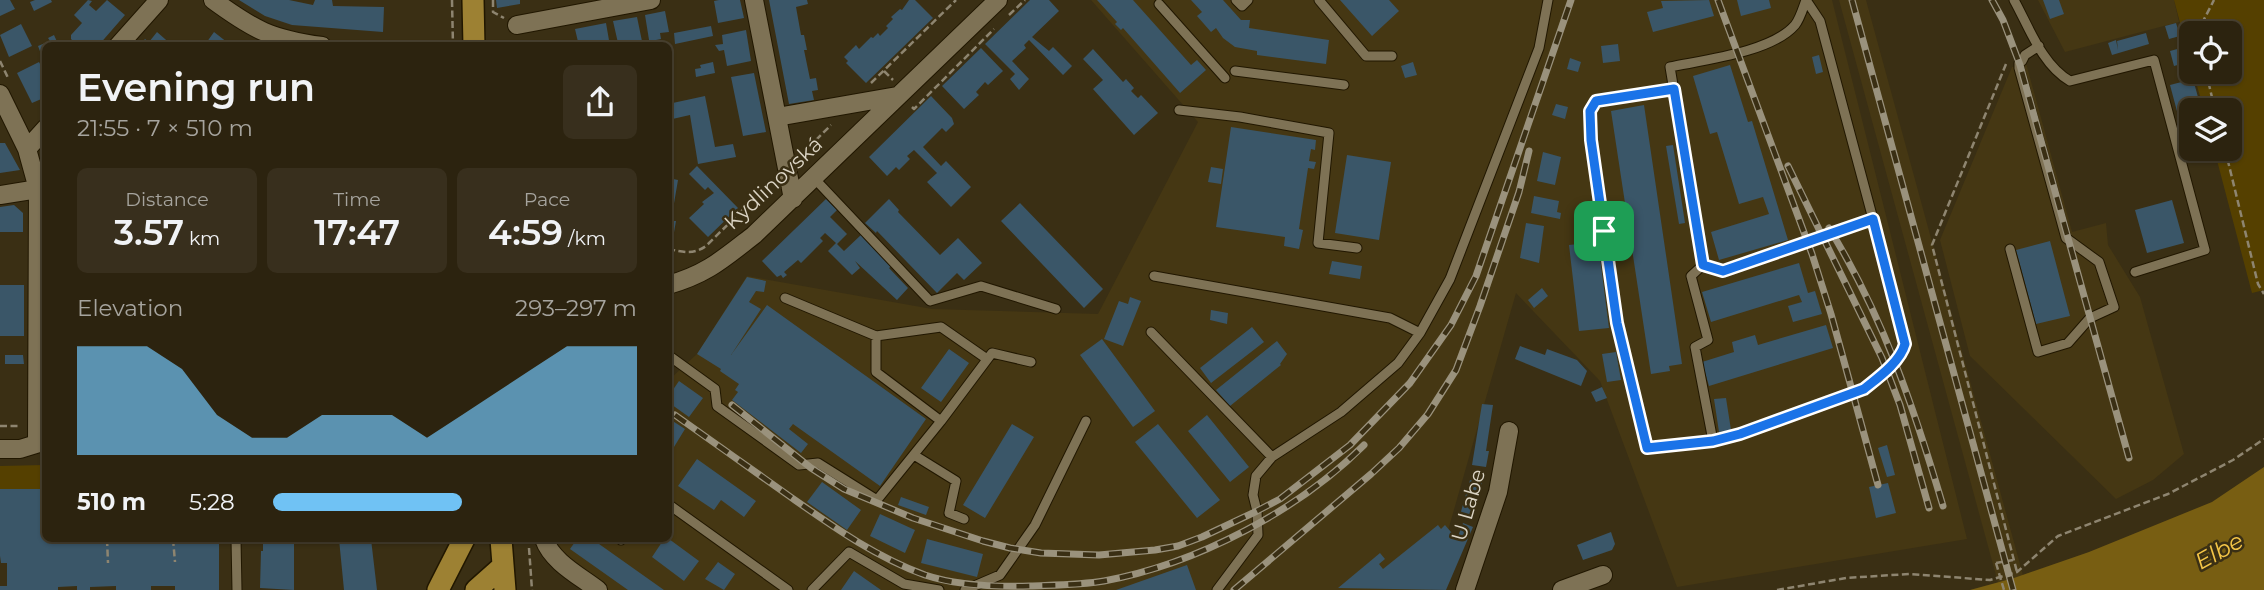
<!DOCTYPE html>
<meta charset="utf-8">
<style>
:root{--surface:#2c230f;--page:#382f1d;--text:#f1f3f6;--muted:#a6a49e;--line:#48402f;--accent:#70c2f4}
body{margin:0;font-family:Montserrat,sans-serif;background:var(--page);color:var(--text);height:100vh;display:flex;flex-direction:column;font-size:26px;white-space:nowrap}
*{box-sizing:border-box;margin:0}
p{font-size:23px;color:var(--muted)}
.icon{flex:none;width:38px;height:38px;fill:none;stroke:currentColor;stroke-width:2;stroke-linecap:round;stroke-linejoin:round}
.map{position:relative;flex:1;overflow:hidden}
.details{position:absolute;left:42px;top:42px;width:630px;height:500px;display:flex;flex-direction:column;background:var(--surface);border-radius:10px;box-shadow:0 2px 5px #0004,0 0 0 2px var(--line)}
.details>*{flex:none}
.tools{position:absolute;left:2179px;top:21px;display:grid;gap:14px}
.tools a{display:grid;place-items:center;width:63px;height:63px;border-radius:10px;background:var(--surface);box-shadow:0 2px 5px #0004,0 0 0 2px var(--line);font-size:35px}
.pin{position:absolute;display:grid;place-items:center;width:60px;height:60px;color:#fff;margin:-30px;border-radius:14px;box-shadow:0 4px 10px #0006}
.round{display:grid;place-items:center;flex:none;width:74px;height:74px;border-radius:10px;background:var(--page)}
.head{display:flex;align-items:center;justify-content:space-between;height:119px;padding:0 35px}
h1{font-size:38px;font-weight:600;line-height:52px}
.figures{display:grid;grid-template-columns:repeat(3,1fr);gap:10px;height:119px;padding:7px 35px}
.figures div{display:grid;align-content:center;border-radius:10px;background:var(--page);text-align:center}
.figures b{font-size:35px;font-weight:600}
.figures small{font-size:19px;font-weight:400}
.figures p{font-size:19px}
.chart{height:196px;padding:14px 35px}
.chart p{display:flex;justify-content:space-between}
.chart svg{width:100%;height:126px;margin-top:7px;fill:var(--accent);opacity:.7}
ul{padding:0 35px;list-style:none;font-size:23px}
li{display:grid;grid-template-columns:112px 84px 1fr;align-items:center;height:52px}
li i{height:18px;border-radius:9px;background:var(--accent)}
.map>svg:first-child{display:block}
</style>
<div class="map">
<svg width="2264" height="590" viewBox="0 0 2264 590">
<rect width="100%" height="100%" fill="#3a2f14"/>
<path fill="#453713" d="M1091 0H1832L1967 539 1677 587 1600 381 1516 293 1431 590H607L546 546 551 539H668L669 380 697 354 747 276 932 309 1098 314 1198 122Z
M1839 0H1866L2027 590H2000Z
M2038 0H2174L2179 22 2065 52Z
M2026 63 2072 232 2106 223 2108 245 2140 297 2184 454 2153 480 2116 499 1970 356 1940 240 2012 67Z"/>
<path fill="#554000" d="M2174 0H2264V290L2252 293 2214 149H2230V110H2204L2193 72H2230V33H2191V64Z
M45 465V489L0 490V466Z"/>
<path fill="#785e12" d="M2264 467V590H1970L2014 578 2089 552 2212 502Z"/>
<path fill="#3a5668" d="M0 0H10L15 9 0 16Z
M35 0H51L52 2 34 11 30 2Z
M88 0 92 1 89 5 96 11 107 0 125 15 98 46H84L79 41 75 43 71 39V35L82 23 74 15Z
M239 0H289L313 5 315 0H332L333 6 384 7 383 32 292 25 265 16Z
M496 0H520V4L497 8Z
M719 0H740L744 18 718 23 714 1Z
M769 0H807L808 4 796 7 801 35H804L807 50H804L810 79 816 78 818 90 812 91 814 100 789 104Z
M909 0H915L933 18 866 83 846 63 848 61 844 57 856 45 859 49 871 37 873 38 878 33 880 36 888 28 886 26 893 19 891 17 900 9 902 10Z
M1030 0H1049L1059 11 1032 37 1049 51 1053 47 1072 66 1063 75 1029 40 1024 45 1026 48 1012 61 1029 79 1019 90 1010 79 1015 74 985 44Z
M1097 0H1133L1191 65 1197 60 1206 70 1180 93 1123 28 1121 30 1115 24 1117 22Z
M1191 0H1223L1241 20H1250L1249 28 1329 40 1326 64 1257 55V51L1235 47 1223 38 1216 28 1211 32 1197 16 1202 12Z
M1340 0H1389L1399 11 1372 36Z
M1709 0 1714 16 1653 32 1647 12 1663 8 1661 1Z
M1737 0H1769L1771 8 1741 16Z
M2043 0H2059L2064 14 2050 19Z
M665 11 669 32 660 33 661 39 656 40 657 46H650L645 15Z
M637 17 643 46H629L628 41 618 43 613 21Z
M606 23 610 46H579L575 29Z
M2176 23 2180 36 2169 39 2165 26Z
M21 24 32 46 9 57 0 35Z
M711 26 713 36 675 44 674 33Z
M746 30 751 61 727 66 724 50 719 51 715 45 723 44 722 35Z
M157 32 173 46H139L145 39 149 42Z
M214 32 232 46H204Z
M2146 33 2149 44 2112 55 2108 43 2116 40 2118 50 2117 41Z
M54 35 59 46H46V52L41 54 38 46 50 41 48 38Z
M1618 44 1620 61 1603 63 1601 46Z
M981 48 1003 71 988 85 985 82 976 92 979 95 964 109 942 86Z
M2181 48 2185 63 2174 66 2170 51Z
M1093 49 1123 82 1126 79 1134 88 1131 91 1138 98 1141 95 1158 113 1134 135 1093 89 1103 80 1083 59Z
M1819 55 1823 72 1816 74 1812 57Z
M1570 58 1581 62 1578 72 1567 69Z
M39 62 46 75V97L32 103 17 73Z
M713 62 715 73 696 77 695 69 701 68 700 65Z
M1413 62 1417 75 1405 78 1401 66Z
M1730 65 1748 122 1752 121 1788 240 1719 260 1711 232 1769 214 1763 197 1739 204 1717 132 1710 134 1693 76Z
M754 73 766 132 743 136 731 77Z
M2193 79 2201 108 2178 115 2170 85Z
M705 96 715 147 733 144 736 157 698 164 690 115 668 120V104Z
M931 96 952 118 954 124 946 132 942 128 923 147 941 166 946 161 971 187 951 207 927 182 937 173 914 150 907 156 910 159 899 170 896 167 887 176 869 157Z
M1556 104 1568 107 1565 119 1552 115Z
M1644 105 1682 364 1669 366 1670 371 1651 374 1611 111Z
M1231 127 1316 140 1315 150 1311 149 1309 161 1316 162 1314 169 1308 168 1299 229 1303 230 1299 249 1284 246 1285 237 1216 227Z
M0 143H5L20 170 0 173Z
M1673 145 1685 223 1679 224 1666 146Z
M1543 152 1561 157 1555 185 1537 181Z
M1347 155 1391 162 1379 240 1335 233Z
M697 166 738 208 708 237 689 218 704 204 702 202 714 193 708 187 705 190 689 174Z
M1211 167 1223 169 1221 184 1208 182Z
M668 178 678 180 671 221H676L673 238 668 237Z
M1534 196 1559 201 1557 212 1561 213 1560 219 1531 213Z
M826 199 837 210 830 217 847 234 837 244 844 251 862 234 893 265 889 268 908 288 897 300 855 261 860 268 852 275 828 251 836 243 825 233 820 238 823 241 801 263 798 260 784 272 787 275 783 278 781 275 777 277 762 261Z
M889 199 899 210 898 212 940 255 958 238 982 263 964 280 957 273 937 293 877 231 876 233 865 223Z
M2172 200 2184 243 2147 253 2135 210Z
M1020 203 1103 289 1084 308 1001 221Z
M14 205 23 213V232H0V207Z
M1526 223 1544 226 1539 263 1520 258Z
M2050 241 2070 316 2036 324 2016 250Z
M1598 242 1609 328 1579 331 1569 245Z
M1332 261 1362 266 1360 279 1329 274Z
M1799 263 1808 293 1815 291 1822 314 1793 322 1788 306 1802 302 1799 295 1711 322 1702 292Z
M747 277 766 281 764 292 756 291 749 302 761 309 731 355 767 305 926 419 880 486 793 424 789 429 808 444 801 453 732 400 738 392 735 390 739 384 720 371 721 369 697 354Z
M0 285H24V336H0Z
M1542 288 1548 296 1534 308 1528 300Z
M1130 297 1141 301 1123 346 1104 339 1119 301 1128 304Z
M1211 310 1228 313 1227 324 1210 320Z
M1826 325 1833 348 1709 386 1702 362 1734 352 1732 342 1755 335 1758 345Z
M1252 327 1264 342 1211 383 1200 368Z
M1102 339 1155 411 1133 427 1080 355Z
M1277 341 1287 354 1280 364 1281 365 1230 406 1216 390Z
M1520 346 1545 355 1547 349 1577 360 1587 371 1581 386 1515 359Z
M949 349 969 363 941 402 921 388Z
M1616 352 1621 380 1607 382 1602 354Z
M5 355H23L24 364H5Z
M679 381 703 398 689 417 668 402V397Z
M1602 387 1607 398 1596 402 1591 392Z
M1726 398 1731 430 1719 432 1714 399Z
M1482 404 1493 405 1486 451H1489L1486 467 1472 465Z
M1207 415 1249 467 1230 482 1188 431Z
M668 418 685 429 674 447 668 443Z
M1012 424 1034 437 985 518 963 505Z
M1158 424 1220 500 1197 518 1135 442Z
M1887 445 1895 475 1887 477 1878 448Z
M697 459 756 501 744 517 721 500 714 510 678 486Z
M1470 480 1482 483 1473 519 1460 515Z
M822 482 861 510 847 530 807 502Z
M1888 483 1896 513 1876 518 1869 487Z
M0 489H46V539H219V590H175V586H151V590H116V586L90 587V590H77V586L58 587V590H0V586H7V563H1L0 556Z
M901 497 929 507 926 515 898 505Z
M880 514 915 530 905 553 870 536Z
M1463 523 1473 527 1446 590 1338 588 1380 553 1385 559 1379 564 1383 569 1438 525 1441 529 1445 525 1457 539Z
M1611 532 1615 544 1612 550 1583 560 1577 545Z
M267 539 294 540V590L260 588 261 551H263V540Z
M339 539H371L377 590H344Z
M577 539H592L664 590H628L570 549Z
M664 539H669L699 561 684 581 652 557Z
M927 539 983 554 977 577 921 563Z
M718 562 735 574 724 590 705 579Z
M1187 565 1196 590H1116Z
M854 571 881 590H841Z"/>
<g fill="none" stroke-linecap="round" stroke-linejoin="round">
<defs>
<path id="lane" d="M1236 0 1242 6 1248 0
M1319 0 1366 56H1392
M2014 0C2029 27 2042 65 2070 81L2154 60 2205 250 2135 272
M1159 4 1225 78
M1235 71 1344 85
M1674 89 1596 101 1590 111 1591 140 1617 323 1647 448 1713 441 1740 434 1864 389C1879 377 1900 362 1904 344L1873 219 1820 21 1806 0
M1179 110 1240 117 1329 133 1318 243 1357 248
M813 177 930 301 981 286 1056 309
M2010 249 2038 352 2068 343 2090 318 2114 307 2099 262 2066 238 2019 68V63L2022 61 2025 55 2039 46
M1703 265 1670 67C1704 60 1772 52 1795 25 1800 19 1803 8 1806 0
M1703 265 1691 276 1708 340 1695 347 1713 441
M1703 265 1723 271 1873 219
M1154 276 1390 318 1420 333
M785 298 876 336 941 327 987 359
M1151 332 1272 457 1256 476 1253 495 1257 511 1258 535 1217 590
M876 336V372L941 421
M668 355 715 389 717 406 799 465 818 463 877 500 941 421 992 353 1031 362
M914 455 956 481 949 513 964 519
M1272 457 1341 412 1398 363 1420 333 1450 279 1539 48 1548 0
M668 504 788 590
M236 539 237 590
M621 540 622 539
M812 590 849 552 904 584 939 590
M965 590 1000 575 1035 525 1086 421"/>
<path id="street" d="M213 0C254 30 271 39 322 46
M754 0 793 199
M517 25 651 0
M118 46 159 0
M0 94 27 149 38 189 37 443
M777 117 897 96
M27 149 46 128
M0 195 38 189 46 190
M668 285C707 274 723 259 754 235L998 0
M0 449H20L46 441
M544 539C552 562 580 576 598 590
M1465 590 1498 492 1509 431
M1562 590 1603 575"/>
<path id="primary" d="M473 0 474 46
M501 539 505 590
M438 590 464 539
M476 590 503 566"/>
</defs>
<use href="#lane" stroke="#211700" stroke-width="11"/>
<use href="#street" stroke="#211700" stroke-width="20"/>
<use href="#primary" stroke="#211700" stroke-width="24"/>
<path stroke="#8e8570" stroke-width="2.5" stroke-dasharray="7 3.5" stroke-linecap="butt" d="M452 0 453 46
M493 0V12L504 18
M1009 15 1025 0
M2197 33 2214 0
M0 61 9 80
M2006 64 1932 245 2017 572
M884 71 893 80
M2206 72 2215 110
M871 83 956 0
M912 107 914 109 994 29
M2225 149 2258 284 2264 294
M801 155 831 125
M668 249C684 252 693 255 706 246L772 181
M0 426H21
M107 539 108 563
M173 539 175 562
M529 548 532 590
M1996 563 2013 560
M1777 590 1846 578 1909 574 1990 580 2017 572 2058 536 2168 494 2233 460 2264 439"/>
<use href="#lane" stroke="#7e7255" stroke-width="9"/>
<use href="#street" stroke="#7e7255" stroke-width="18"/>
<use href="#primary" stroke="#9d8133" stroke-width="21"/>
<defs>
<path id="rail" d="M1718 0 1812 254 1831 314 1878 485
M1852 0 2013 590
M1992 0 2003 20 2020 65 2129 458
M1788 166 1882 358 1900 405 1929 508
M1829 228C1883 316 1914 408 1943 506
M732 405 811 468 844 489 913 518 983 541 1010 548 1041 553 1099 555 1155 550 1178 546 1202 537 1257 511 1280 499 1350 445 1410 383 1451 325 1476 276 1571 0
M675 415C714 443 753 470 792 498 835 528 876 557 925 575 958 586 996 587 1030 586 1055 585 1080 585 1104 581 1196 564 1298 511 1364 445
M1234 590 1371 474 1399 448 1428 414 1456 370 1480 306 1519 192 1529 151"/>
</defs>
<use href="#rail" stroke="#9a927d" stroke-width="7"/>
<use href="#rail" stroke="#3a2f14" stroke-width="4.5" stroke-dasharray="13" stroke-linecap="butt"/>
<path stroke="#8e8570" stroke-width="2.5" stroke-dasharray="7 3.5" stroke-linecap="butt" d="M1996 563 2004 590"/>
</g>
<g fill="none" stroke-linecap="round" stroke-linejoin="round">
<defs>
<path id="route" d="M1674 89 1703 265 1723 271 1873 219 1905 344C1900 362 1879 377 1864 389L1740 434 1713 441 1647 448 1617 323 1591 140 1590 111 1596 101Z"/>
</defs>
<use href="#route" stroke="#fff" stroke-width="14"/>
<use href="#route" stroke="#1a73e8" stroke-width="9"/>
</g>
<g text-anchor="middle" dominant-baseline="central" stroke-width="5" stroke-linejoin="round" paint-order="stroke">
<g font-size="21" fill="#dbd4c4" stroke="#3a2f14">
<text transform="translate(773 183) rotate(-43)">Kydlinovská</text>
<text transform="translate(1468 505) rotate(-74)">U Labe</text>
</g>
<g font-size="23" font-style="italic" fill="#f4c547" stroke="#3a2f14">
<text transform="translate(2219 551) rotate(-29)">Elbe</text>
</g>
</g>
</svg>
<div class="tools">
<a><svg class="icon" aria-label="locate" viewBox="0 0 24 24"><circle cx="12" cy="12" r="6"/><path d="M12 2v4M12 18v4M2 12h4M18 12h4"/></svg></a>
<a><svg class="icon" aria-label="layers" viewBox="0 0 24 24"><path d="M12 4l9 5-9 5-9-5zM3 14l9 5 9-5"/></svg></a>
</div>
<div class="pin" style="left:1604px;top:231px;background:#1e9e55"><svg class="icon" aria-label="arrive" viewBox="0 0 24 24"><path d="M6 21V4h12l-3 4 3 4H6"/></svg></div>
<section class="details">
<div class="head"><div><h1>Evening run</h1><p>21:55 · 7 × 510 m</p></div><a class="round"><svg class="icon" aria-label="share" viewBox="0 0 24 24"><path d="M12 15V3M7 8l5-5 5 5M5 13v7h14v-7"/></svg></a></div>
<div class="figures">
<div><p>Distance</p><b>3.57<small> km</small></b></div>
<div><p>Time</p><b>17:47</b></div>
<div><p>Pace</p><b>4:59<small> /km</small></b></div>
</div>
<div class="chart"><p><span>Elevation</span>293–297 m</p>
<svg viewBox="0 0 160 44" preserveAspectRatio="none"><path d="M0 44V6L10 6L20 6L30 14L40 30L50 38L60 38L70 30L80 30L90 30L100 38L110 30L120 22L130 14L140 6L150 6L160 6V44z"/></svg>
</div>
<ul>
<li><b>510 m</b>5:28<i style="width:52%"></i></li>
</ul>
</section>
</div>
